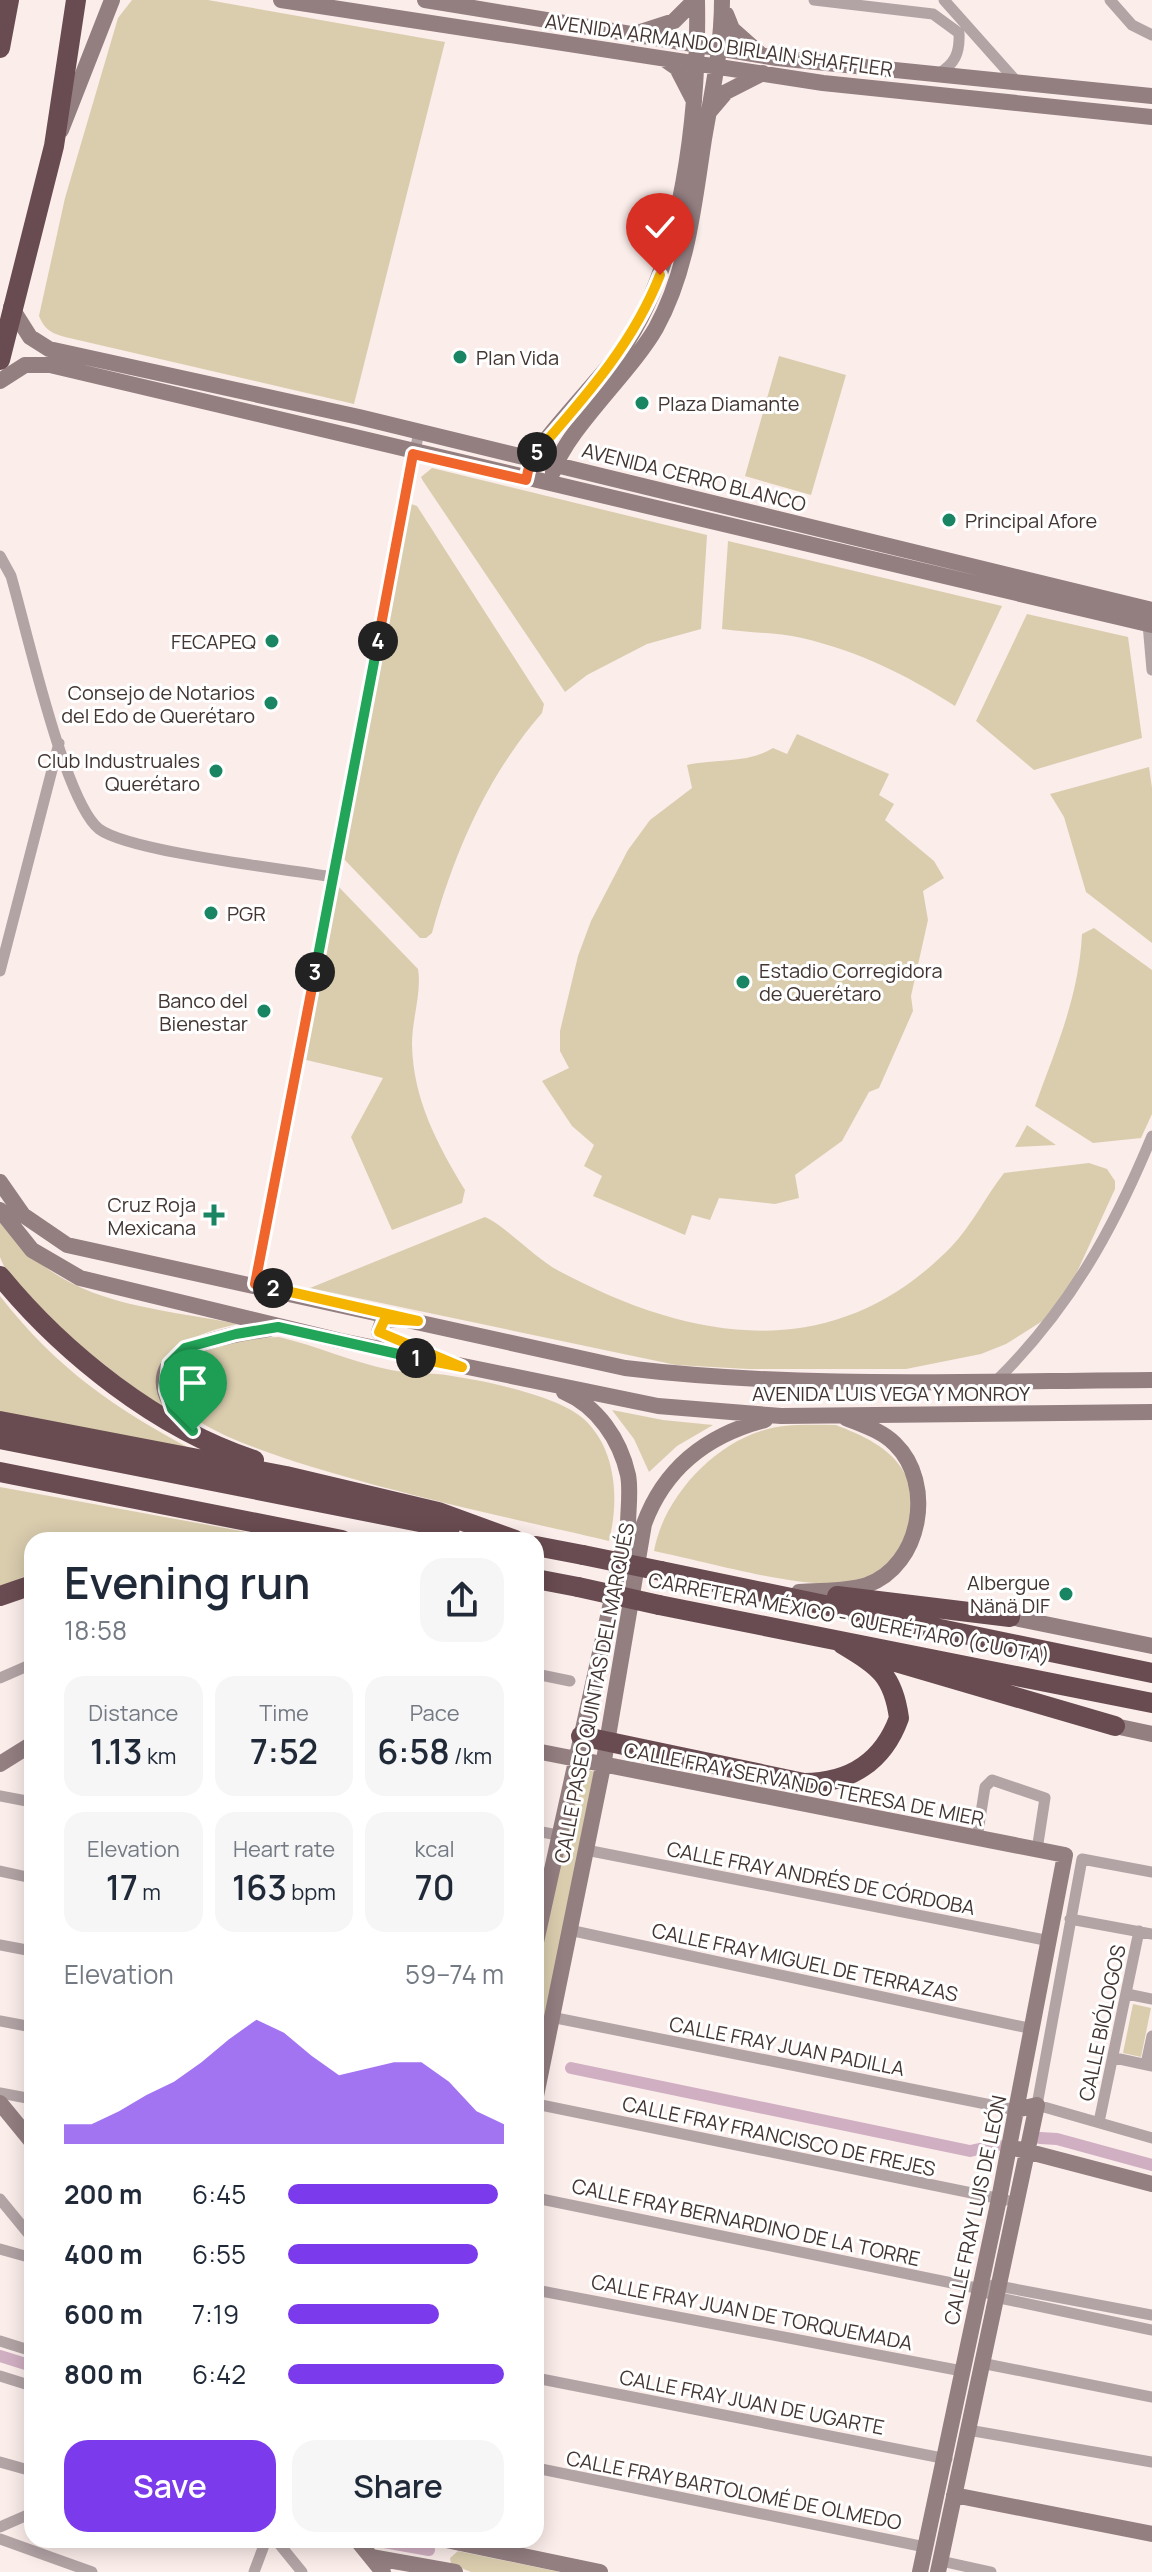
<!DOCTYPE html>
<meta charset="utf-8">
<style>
:root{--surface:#fff;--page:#f6f6f7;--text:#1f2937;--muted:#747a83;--accent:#7c3aed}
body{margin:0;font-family:Manrope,sans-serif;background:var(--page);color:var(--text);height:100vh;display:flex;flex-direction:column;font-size:30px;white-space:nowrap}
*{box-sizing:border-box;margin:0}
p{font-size:26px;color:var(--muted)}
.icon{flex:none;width:44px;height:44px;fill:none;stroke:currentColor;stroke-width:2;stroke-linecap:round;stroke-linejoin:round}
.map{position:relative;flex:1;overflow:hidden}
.sheet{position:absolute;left:24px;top:1532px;width:520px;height:1016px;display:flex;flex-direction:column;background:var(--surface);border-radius:24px;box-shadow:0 4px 20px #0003}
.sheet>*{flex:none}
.pin{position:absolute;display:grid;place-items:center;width:68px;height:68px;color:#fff;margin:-82px -34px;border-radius:50% 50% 50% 0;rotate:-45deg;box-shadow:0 0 8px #0007}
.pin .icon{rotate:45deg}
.km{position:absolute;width:40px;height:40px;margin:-20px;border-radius:50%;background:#222;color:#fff;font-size:22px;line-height:40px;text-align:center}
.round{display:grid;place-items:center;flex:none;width:84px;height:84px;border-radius:24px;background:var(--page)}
.summary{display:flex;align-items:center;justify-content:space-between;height:136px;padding:0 40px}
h1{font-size:44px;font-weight:600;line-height:60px}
.figures{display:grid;grid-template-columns:repeat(3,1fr);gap:12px;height:136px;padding:8px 40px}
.figures div{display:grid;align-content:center;border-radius:20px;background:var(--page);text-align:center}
.figures b{font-size:34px;font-weight:600}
.figures small{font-size:22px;font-weight:400}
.figures p{font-size:22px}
.chart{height:224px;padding:16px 40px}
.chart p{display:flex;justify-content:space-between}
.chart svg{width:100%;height:144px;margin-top:8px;fill:var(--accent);opacity:.7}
.button{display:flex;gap:16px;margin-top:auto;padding:16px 40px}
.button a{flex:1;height:92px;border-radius:24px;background:var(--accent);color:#fff;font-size:32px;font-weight:600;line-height:92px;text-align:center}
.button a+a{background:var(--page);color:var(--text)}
ul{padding:0 40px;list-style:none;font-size:26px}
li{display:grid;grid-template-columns:128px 96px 1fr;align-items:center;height:60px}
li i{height:20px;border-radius:10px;background:var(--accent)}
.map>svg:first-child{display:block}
</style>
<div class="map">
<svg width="1152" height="2572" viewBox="0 0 1152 2572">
<rect width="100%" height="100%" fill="#fbedea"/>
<path fill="#dacdae" d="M132 0H208L445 42 354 404 65 337C51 333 45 330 39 316L65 198 118 18Z
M779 356 846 375 811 495 745 476Z
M432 468 707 535 701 629 647 644 587 675 565 692 423 481 421 477Z
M411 504 417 506 544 704 542 713C487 776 454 853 432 933L426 938H420L340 855Z
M728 541 1002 606 955 706C907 675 858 651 802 638 775 632 748 633 722 629Z
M1027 614 1128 637 1142 738 1034 770 976 721Z
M797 734 889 774 879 795 894 804 885 820 934 861 944 878 923 891 928 920 911 996 913 1011 879 1088 869 1092 842 1141 795 1175 799 1198 775 1204 719 1198 710 1220 692 1215 685 1235 593 1196 602 1176 584 1166 594 1145 572 1126 542 1081 569 1068 560 1051V1031L578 956 591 921 628 850 650 820 692 788 687 765C716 758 747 764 773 748L787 754Z
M1149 767 1152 788V943L1086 892 1064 817 1050 794Z
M334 882 418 969C422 992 412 1019 412 1044 413 1099 437 1144 465 1190L462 1203 392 1230 351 1137 383 1078 302 1059Z
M1094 928 1152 970V1114L1141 1138 1093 1143 1035 1106C1056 1048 1079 996 1082 934Z
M1027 1125 1056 1145 1015 1147Z
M1089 1163 1107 1169 1115 1181V1189L1072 1283 1044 1320 1006 1344 981 1354 906 1369H748L676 1365 310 1288 485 1217C503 1224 536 1259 559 1271 694 1343 835 1366 951 1247 973 1224 985 1197 1004 1173Z
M0 1213C14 1230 27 1252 44 1266 97 1307 175 1311 238 1324 192 1334 147 1351 163 1408 123 1380 15 1301 0 1257 0 1245 0 1226 0 1213Z
M0 1296C56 1368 115 1409 195 1451L0 1416Z
M279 1337C317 1346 352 1362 391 1370 411 1374 432 1372 452 1376 486 1381 560 1396 585 1420 617 1451 619 1501 609 1541 536 1523 211 1458 180 1404 176 1398 176 1388 177 1381 184 1338 245 1339 279 1337Z
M612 1410 663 1420 713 1425 677 1446 649 1472 634 1439Z
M836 1425C861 1435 891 1447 905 1474 921 1505 904 1560 872 1576 865 1580 850 1582 842 1583 795 1588 704 1561 654 1551 663 1500 710 1447 761 1431 785 1423 811 1425 836 1425Z
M0 1487 291 1540H32V1573L0 1587Z
M587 1769 594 1772 543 2028 536 2032V1967L575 1774Z
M1133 2004 1151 2008 1141 2057 1123 2053Z
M458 2551 560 2572H471L451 2564 450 2558Z"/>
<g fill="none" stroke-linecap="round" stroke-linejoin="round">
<path stroke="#d0afc2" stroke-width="12" d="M571 2068 970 2151 998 2145
M1040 2138 1057 2139 1152 2165
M0 2356 32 2366
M384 2542 429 2550"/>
<path stroke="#b2a3a5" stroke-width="11" d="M814 0 933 14 959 33C960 53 955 64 938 74
M944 0 1017 82
M1110 0 1132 25 1152 35
M0 556 11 576C26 627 64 801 99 829 130 852 286 869 333 877
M1148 624 1152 670
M0 971 59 743
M255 1284 419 431
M996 1381C1070 1308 1113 1230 1152 1136
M536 1674 570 1681
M0 1678 32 1664
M0 1796 32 1802
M536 1831 558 1835
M977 1838 985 1787 992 1780 1045 1798 1037 1850
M586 1850 1050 1941
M0 1871 32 1878
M1152 1872 1082 1859 1037 2105 1152 2138
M1070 1919 1152 1934
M569 1930 1033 2029
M0 1945 32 1951
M1127 1994 1152 1999
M551 2017 1016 2110
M0 2021 32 2027
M1115 2058 1152 2066
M1146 2064 1152 2036
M0 2093 32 2099
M536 2104 1006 2200
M1099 2122 1139 1931
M536 2198 981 2289 995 2297 1152 2330
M0 2199 32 2238
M0 2249 32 2258
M993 2285 1152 2315
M536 2290 962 2371
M0 2341 32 2351
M981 2363 1152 2397
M0 2376 32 2386
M536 2378 947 2459
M968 2430 1152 2462
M0 2462 32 2471
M536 2468 925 2547
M0 2527 32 2513
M0 2539 92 2572
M276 2540 302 2572
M941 2561 991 2572
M254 2572 266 2540"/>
<path stroke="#937e80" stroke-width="16" d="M281 0 823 83 1152 117
M425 0 777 58 1152 96
M726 14 732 29 759 53
M640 32 674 21 695 0
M664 59 677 68 694 101
M709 112 726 92 763 73
M61 130 112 0
M11 307 30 337 49 349 359 417 1152 610
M0 381 25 365H50L1152 625
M530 464C534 448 605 373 621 351 684 262 699 107 697 0
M553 472C566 430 631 372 656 328 688 270 694 204 704 139 712 92 722 48 722 0
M0 1182 23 1215 67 1245 625 1368C800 1389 977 1381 1152 1380
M0 1210 32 1250 80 1278 341 1341 658 1406 781 1416 1152 1412
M397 1319 383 1321 379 1332 423 1352
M189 1427C118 1354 213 1337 269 1329
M799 1592C821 1590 846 1592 867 1585 922 1565 935 1483 895 1444 882 1431 863 1425 846 1418
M1010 1617 1152 1646
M1115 1726 1152 1734
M536 1751 1065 1855 999 2199 920 2572
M0 1764 32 1744
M536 1942 628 1526C628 1510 631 1490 628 1475 620 1439 597 1406 564 1392
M536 2096 603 1766 644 1524C665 1467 707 1435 765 1420
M0 2103 32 2142
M1018 2149 1152 2184
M954 2495 1152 2534
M357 2540 383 2572
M446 2540 600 2572
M371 2557 455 2572
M938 2572 1037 2105 1016 2110"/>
<path stroke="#694c51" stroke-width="20" d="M0 48 9 0
M0 360 54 146 76 0
M0 1276C63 1353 158 1429 254 1460
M0 1421 286 1476 438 1512 515 1540
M0 1439 450 1528
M0 1472 342 1540
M536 1546 583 1555
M661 1571 1152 1673
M536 1579 578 1587
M0 1596 32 1585
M837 1596 1010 1617
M659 1605 1152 1703
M892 1661 1115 1726
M581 1736 804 1783C850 1783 883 1762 899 1718 893 1674 878 1666 842 1644"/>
<path stroke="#694c51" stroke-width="20" d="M583 1555 661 1571
M578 1587 659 1605"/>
</g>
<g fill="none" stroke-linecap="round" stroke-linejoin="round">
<defs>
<path id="split-1" d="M193 1431 172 1409 166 1390 169 1364 185 1348 236 1334 278 1327 416 1358"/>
<path id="split-2" d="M273 1288 418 1321 385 1319 379 1332 462 1367 416 1358"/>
<path id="split-3" d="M273 1288 255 1284 315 972"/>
<path id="split-4" d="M315 972 378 641"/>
<path id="split-5" d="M378 641 413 454 526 480 531 458 537 452"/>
<path id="split-6" d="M537 452C585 397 633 344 660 275"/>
</defs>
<use href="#split-1" stroke="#fff" stroke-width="16"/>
<use href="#split-2" stroke="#fff" stroke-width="16"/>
<use href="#split-3" stroke="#fff" stroke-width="16"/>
<use href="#split-4" stroke="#fff" stroke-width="16"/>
<use href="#split-5" stroke="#fff" stroke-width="16"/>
<use href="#split-6" stroke="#fff" stroke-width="16"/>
<use href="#split-1" stroke="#22a559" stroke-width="10"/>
<use href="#split-2" stroke="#f5b400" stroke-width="10"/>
<use href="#split-3" stroke="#f0652b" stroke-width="10"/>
<use href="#split-4" stroke="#22a559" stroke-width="10"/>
<use href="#split-5" stroke="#f0652b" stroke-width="10"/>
<use href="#split-6" stroke="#f5b400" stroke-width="10"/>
</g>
<g fill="#1a8562" stroke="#fff" stroke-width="3">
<circle cx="460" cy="357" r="8"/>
<circle cx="642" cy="403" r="8"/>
<circle cx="949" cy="520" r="8"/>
<circle cx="272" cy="641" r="8"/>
<circle cx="271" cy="703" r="8"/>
<circle cx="216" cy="771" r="8"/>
<circle cx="211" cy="913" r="8"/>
<circle cx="743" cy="982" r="8"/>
<circle cx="264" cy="1011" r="8"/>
<path d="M210 1203h8v8h8v8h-8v8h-8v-8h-8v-8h8z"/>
<circle cx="1066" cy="1594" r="8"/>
</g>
<g text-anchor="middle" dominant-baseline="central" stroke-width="6" stroke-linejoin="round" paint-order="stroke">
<g font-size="20" fill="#433532" stroke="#fff">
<text transform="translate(719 45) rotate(8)">AVENIDA ARMANDO BIRLAIN SHAFFLER</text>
<text transform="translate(694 477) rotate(14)">AVENIDA CERRO BLANCO</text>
<text x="891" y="1393">AVENIDA LUIS VEGA Y MONROY</text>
<text transform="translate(849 1618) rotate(11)">CARRETERA MÉXICO - QUERÉTARO (CUOTA)</text>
<text transform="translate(594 1693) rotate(-79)">CALLE PASEO QUINTAS DEL MARQUÉS</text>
<text transform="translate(804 1784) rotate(11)">CALLE FRAY SERVANDO TERESA DE MIER</text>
<text transform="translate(821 1878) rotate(11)">CALLE FRAY ANDRÉS DE CÓRDOBA</text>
<text transform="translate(805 1962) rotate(12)">CALLE FRAY MIGUEL DE TERRAZAS</text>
<text transform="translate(1102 2023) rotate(-78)">CALLE BIÓLOGOS</text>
<text transform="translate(787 2046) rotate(11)">CALLE FRAY JUAN PADILLA</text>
<text transform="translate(779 2136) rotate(12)">CALLE FRAY FRANCISCO DE FREJES</text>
<text transform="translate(975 2210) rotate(-78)">CALLE FRAY LUIS DE LEÓN</text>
<text transform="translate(746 2222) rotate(12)">CALLE FRAY BERNARDINO DE LA TORRE</text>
<text transform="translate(752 2312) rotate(11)">CALLE FRAY JUAN DE TORQUEMADA</text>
<text transform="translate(752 2402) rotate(11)">CALLE FRAY JUAN DE UGARTE</text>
<text transform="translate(734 2490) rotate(11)">CALLE FRAY BARTOLOMÉ DE OLMEDO</text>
</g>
<g font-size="20" fill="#433532" stroke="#fff" text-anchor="end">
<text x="476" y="357" text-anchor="start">Plan Vida</text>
<text x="658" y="403" text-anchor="start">Plaza Diamante</text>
<text x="965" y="520" text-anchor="start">Principal Afore</text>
<text x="256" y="641">FECAPEQ</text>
<text x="255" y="692">Consejo de Notarios<tspan x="255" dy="23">del Edo de Querétaro</tspan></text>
<text x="200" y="760">Club Industruales<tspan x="200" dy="23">Querétaro</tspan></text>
<text x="227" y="913" text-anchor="start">PGR</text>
<text x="759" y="970" text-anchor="start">Estadio Corregidora<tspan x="759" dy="23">de Querétaro</tspan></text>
<text x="248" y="1000">Banco del<tspan x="248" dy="23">Bienestar</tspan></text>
<text x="196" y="1204">Cruz Roja<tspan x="196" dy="23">Mexicana</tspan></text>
<text x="1050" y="1582">Albergue<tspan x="1050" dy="23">Nänä DIF</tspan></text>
</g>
</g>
</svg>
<div class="pin" style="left:193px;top:1431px;background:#1e9e55"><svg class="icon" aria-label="arrive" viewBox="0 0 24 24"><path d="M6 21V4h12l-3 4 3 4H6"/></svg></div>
<div class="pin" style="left:660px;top:275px;background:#d93025"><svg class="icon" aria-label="check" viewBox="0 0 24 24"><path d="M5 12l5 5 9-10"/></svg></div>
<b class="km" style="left:416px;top:1358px">1</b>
<b class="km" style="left:273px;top:1288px">2</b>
<b class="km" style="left:315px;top:972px">3</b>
<b class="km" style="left:378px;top:641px">4</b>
<b class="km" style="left:537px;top:452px">5</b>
<section class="sheet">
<div class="summary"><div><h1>Evening run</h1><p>18:58</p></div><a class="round"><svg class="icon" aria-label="share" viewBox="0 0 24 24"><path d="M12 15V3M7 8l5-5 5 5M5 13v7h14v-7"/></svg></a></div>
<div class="figures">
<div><p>Distance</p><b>1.13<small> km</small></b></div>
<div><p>Time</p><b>7:52</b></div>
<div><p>Pace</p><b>6:58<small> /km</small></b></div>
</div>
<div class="figures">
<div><p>Elevation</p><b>17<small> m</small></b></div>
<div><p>Heart rate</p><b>163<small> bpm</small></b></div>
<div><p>kcal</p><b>70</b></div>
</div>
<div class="chart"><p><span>Elevation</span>59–74 m</p>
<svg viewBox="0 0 160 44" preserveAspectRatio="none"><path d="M0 44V38L10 38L20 34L30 29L40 25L50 19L60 12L70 6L80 10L90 17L100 23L110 21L120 19L130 19L140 25L150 34L160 38V44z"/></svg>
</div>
<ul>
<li><b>200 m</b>6:45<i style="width:97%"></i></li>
<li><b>400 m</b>6:55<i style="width:88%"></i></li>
<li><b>600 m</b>7:19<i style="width:70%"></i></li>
<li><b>800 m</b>6:42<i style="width:100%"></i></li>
</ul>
<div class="button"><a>Save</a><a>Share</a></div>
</section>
</div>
